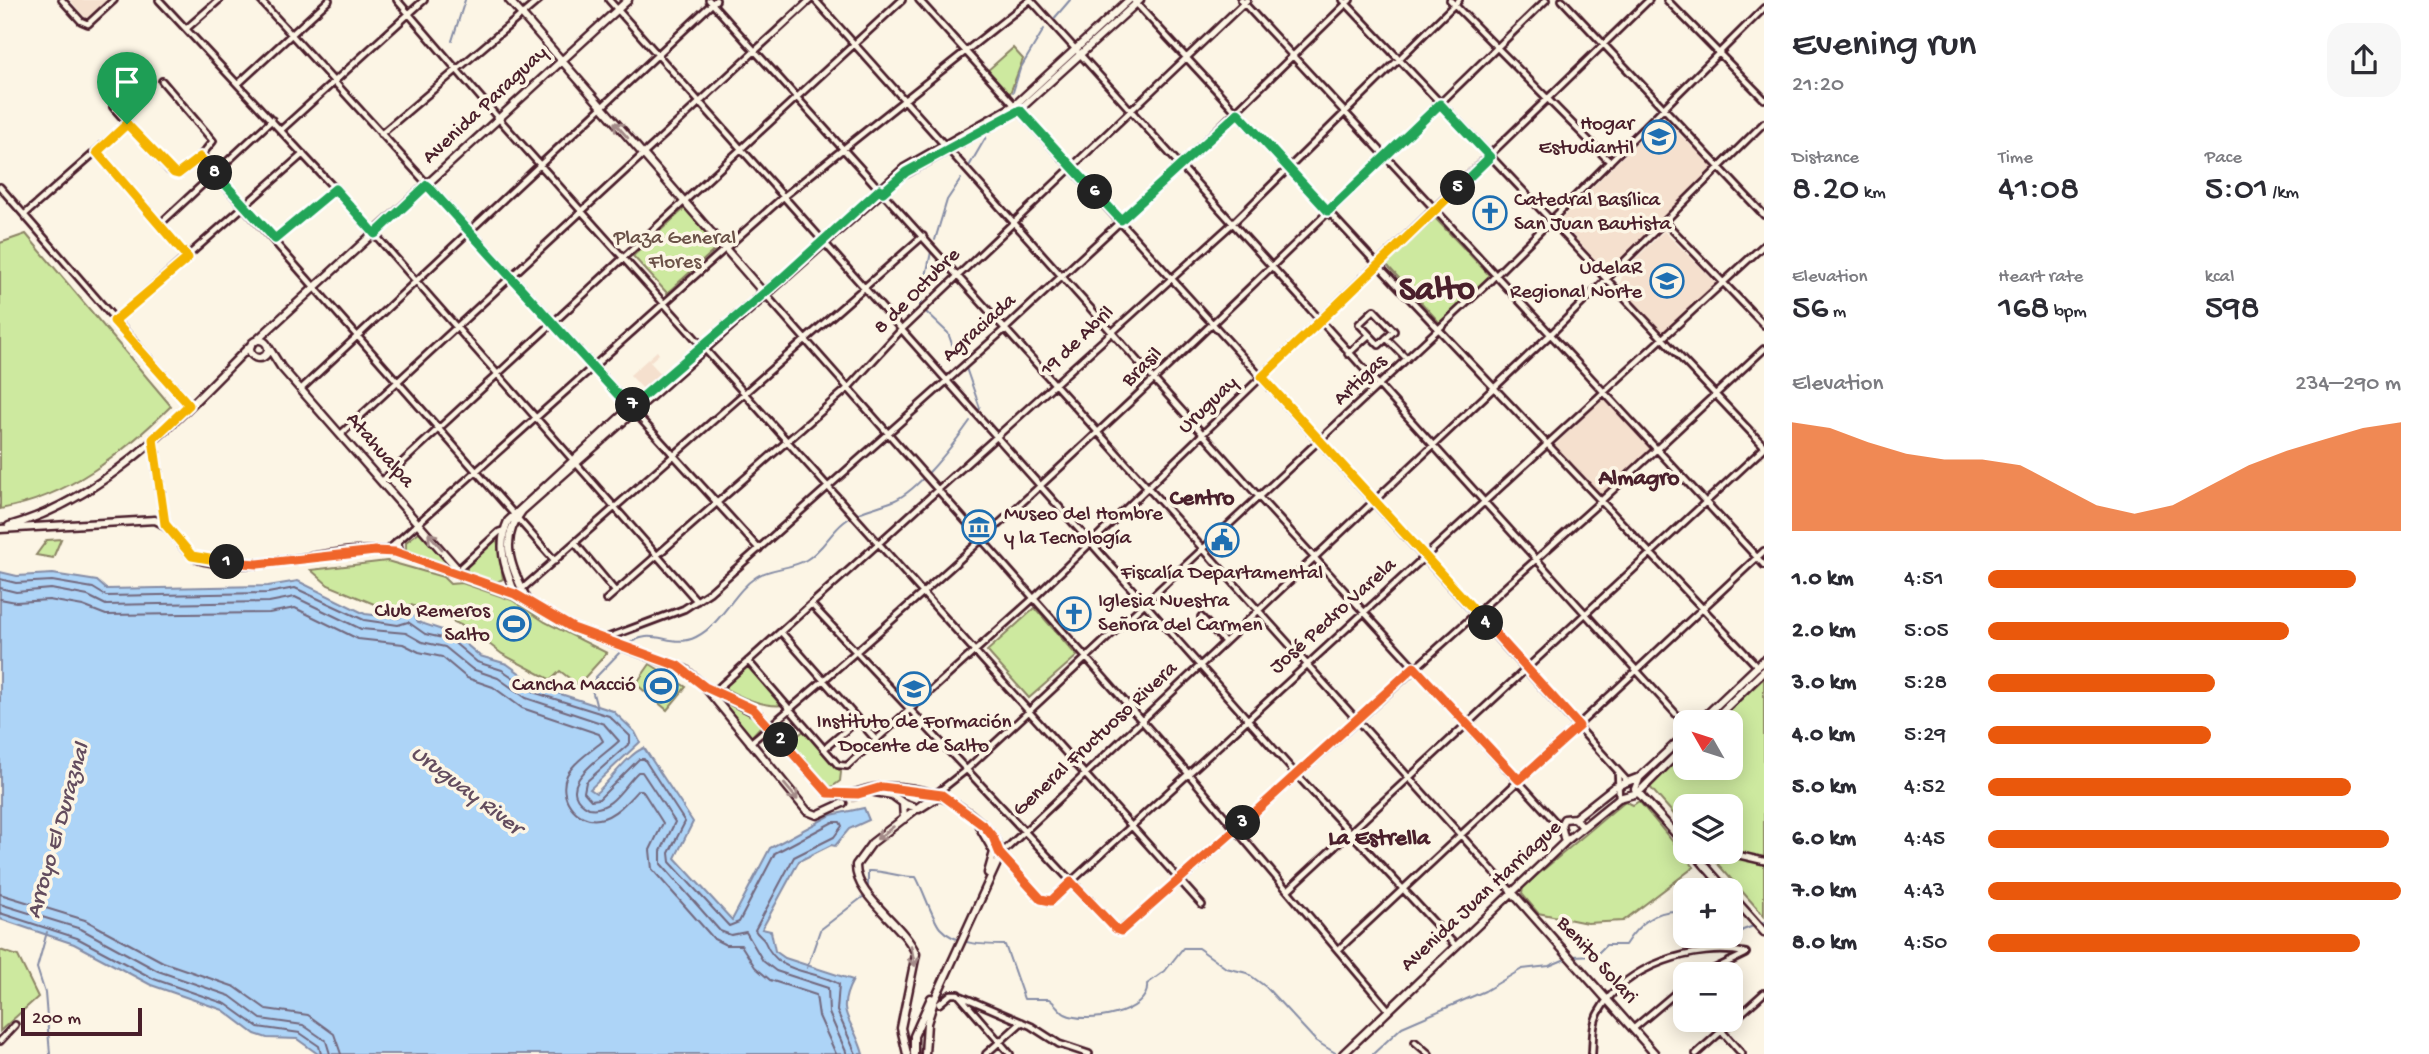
<!DOCTYPE html>
<meta charset="utf-8">
<style>
:root{--surface:#fff;--page:#f7f7f7;--text:#2b2b33;--muted:#7c7c81;--accent:#ea580c}
body{margin:0;font-family:"Gochi Hand",sans-serif;background:var(--page);color:var(--text);height:100vh;display:flex;flex-direction:column;font-size:26px;white-space:nowrap}
*{box-sizing:border-box;margin:0}
p{font-size:23px;color:var(--muted)}
.icon{flex:none;width:38px;height:38px;fill:none;stroke:currentColor;stroke-width:2;stroke-linecap:round;stroke-linejoin:round}
.map{position:relative;flex:1;overflow:hidden}
.drawer{display:flex;flex-direction:column;background:var(--surface);width:665px}
.drawer>*{flex:none}
.needle{width:46px;rotate:309deg}
.buttons{position:absolute;left:1673px;top:710px;display:grid;gap:14px}
.buttons a{display:grid;place-items:center;width:70px;height:70px;border-radius:14px;background:var(--surface);box-shadow:0 4px 18px #0003;font-size:35px}
.scale{position:absolute;left:21px;bottom:18px;width:121px;box-sizing:border-box;padding-left:7px;border:4px solid #4a1f2b;border-top:0;font-size:19px;line-height:24px;white-space:nowrap;color:#4a1f2b;-webkit-text-stroke:5px #fcf5e5;paint-order:stroke}
.pin{position:absolute;display:grid;place-items:center;width:60px;height:60px;color:#fff;margin:-72px -30px;border-radius:50% 50% 50% 0;rotate:-45deg;box-shadow:0 0 7px #0007}
.pin .icon{rotate:45deg}
.km{position:absolute;width:35px;height:35px;margin:-18px;border-radius:50%;background:#222;color:#fff;font-size:19px;line-height:35px;text-align:center}
.round{display:grid;place-items:center;flex:none;width:74px;height:74px;border-radius:21px;background:var(--page)}
.summary{display:flex;align-items:center;justify-content:space-between;height:119px;padding:0 28px}
h1{font-size:38px;font-weight:600;line-height:52px}
.figures{display:grid;grid-template-columns:repeat(3,1fr);gap:10px;height:119px;padding:7px 28px}
.figures div{display:grid;align-content:center}
.figures b{font-size:35px;font-weight:600}
.figures small{font-size:19px;font-weight:400}
.figures p{font-size:19px}
.chart{height:196px;padding:14px 28px}
.chart p{display:flex;justify-content:space-between}
.chart svg{width:100%;height:126px;margin-top:7px;fill:var(--accent);opacity:.7}
ul{padding:0 28px;list-style:none;font-size:23px}
li{display:grid;grid-template-columns:112px 84px 1fr;align-items:center;height:52px}
li i{height:18px;border-radius:9px;background:var(--accent)}
main{display:flex;flex:1;min-height:0}
.map>svg:first-child{display:block}
</style>
<main>
<div class="map">
<svg width="1764" height="1054" viewBox="0 0 1764 1054">
<rect width="100%" height="100%" fill="#fcf5e5"/>
<filter id="ink" filterUnits="userSpaceOnUse"><feTurbulence type="fractalNoise" baseFrequency=".0143" numOctaves="2"/><feDisplacementMap in="SourceGraphic" scale="14" xChannelSelector="R" yChannelSelector="G"/><feConvolveMatrix kernelMatrix="1 2 1 2 8 2 1 2 1" color-interpolation-filters="sRGB"/></filter>
<g filter="url(#ink)">
<path fill="#f5e0ce" d="M70 0H108L87 20Z
M1662 117 1714 168 1607 272 1559 221Z
M1664 231 1717 284 1663 333 1619 286 1624 270Z
M657 351 659 354 650 362 662 375 644 390 630 375Z
M1605 396 1654 446 1602 496 1555 445Z"/>
<path fill="#cde99f" stroke="#8c8465" stroke-width="2" d="M1013 48 1023 59 1009 96 987 71Z
M685 208 718 247 667 293 633 256Z
M1435 218 1490 276 1440 323 1386 264Z
M26 234 171 406C122 454 69 497 0 509V243Z
M419 532 448 563V565L406 552V542Z
M497 538 503 579 497 582 467 574V567Z
M61 539 53 558 36 555 47 540Z
M387 561 443 577 450 584 462 583 512 600 545 622 607 653 578 685 560 671 551 680 502 654 471 630 440 615 411 605 386 609 328 585 311 570Z
M1035 608 1077 656 1029 698 987 651Z
M650 664 686 687 667 710 636 684Z
M748 664 784 705C765 708 737 696 721 686Z
M1764 678V916L1707 852H1731V807H1685V827L1649 786 1685 752V768H1731V723H1716Z
M726 701 744 708 762 725 751 737 723 705Z
M805 730 841 772 840 781 832 787 824 786 788 743Z
M1625 801 1633 805 1639 801 1694 867 1623 921 1587 923 1538 913 1522 894 1523 887Z
M0 950 18 956 38 997 0 1031Z"/>
<path fill="#add4f7" stroke="#858ca5" stroke-width="2" d="M0 572 17 576 53 574 97 581 106 589 268 586 298 581 365 614 399 618 411 609 418 622 454 634 480 656 507 664 539 687 613 711 635 732 640 742 590 789 596 793C610 781 629 753 644 748L693 822 675 858 732 920 770 848 831 815 864 808 869 820 849 829 835 846 831 845 799 861 762 929 771 931 775 951 785 958 853 980C834 1015 853 1018 863 1054H318L297 1039 267 1038 255 1034 223 1010 151 985 74 944 0 919Z"/>
<g fill="none" stroke-linecap="round" stroke-linejoin="round">
<path stroke="#72677d" stroke-width="2" d="M0 579 16 583 52 581 93 588 106 596 268 593 295 588 364 620 398 625 408 622 425 634 451 640 477 662 502 670 536 693 609 716 630 736V743L586 782 584 792 591 800 599 799 639 759H644L685 822 669 853 670 862 729 926 739 922 775 853 833 822H840L842 826 834 837 794 857 755 930C758 936 763 937 765 942 779 976 811 968 839 984L837 1011 856 1054
M0 588 16 592 51 589 88 596 106 605 269 602 295 597 361 629 406 633 422 642 445 647 472 669 498 678 526 698 604 724 619 741C603 757 550 787 589 808 612 812 624 785 638 772H642L675 822 661 851V864L720 931 731 935 746 932 763 961 776 971 828 988 829 1013 847 1054
M0 599 16 602 49 600 83 606 106 615 269 613 295 608 358 639 403 644 419 652 442 657 467 678 493 687 522 708 599 734 603 741C591 751 574 762 567 775 557 796 576 823 599 819 614 817 629 800 638 790H642L663 823 650 850 652 869 714 939 726 945H741L755 967 770 980 816 995 819 1016 836 1054
M0 894 85 920 163 962 235 987 266 1009 308 1015 334 1034 341 1054
M0 904 81 929 158 971 230 996 261 1019 303 1025 326 1041 330 1054
M0 913 77 938 154 979 226 1004 258 1027 300 1033 319 1046 321 1054"/>
<path stroke="#858ca5" stroke-width="2" d="M1052 21 1070 0
M452 41 465 0
M1013 92 1020 69 1044 29
M968 168 986 137
M935 240 947 200 961 179
M920 305 931 252
M926 312 948 333 956 355
M966 368 980 408 978 411
M626 646C652 624 670 650 696 637 722 624 733 592 756 577 769 568 791 569 806 560 822 551 830 533 844 522 858 510 876 508 893 501 918 491 954 444 970 421
M597 708 591 686 596 677 622 650
M868 893V871C885 870 899 878 916 877 923 889 933 920 940 928 955 945 985 945 1005 945L1024 999H1049C1055 1003 1060 1011 1065 1014 1086 1025 1151 1013 1147 984L1165 971 1183 948H1198L1226 968 1247 973 1266 987 1316 1041 1337 1054
M47 932 37 968 45 993 50 1054
M1731 936 1734 938 1743 930 1764 922
M1573 956 1596 955 1606 945H1625C1639 923 1658 907 1685 912
M807 968 820 930 864 896
M1373 1054 1402 1027 1485 991 1522 969 1549 966 1568 958"/>
<path stroke="#d8cac0" stroke-width="6" stroke-dasharray="6 3" stroke-linecap="butt" d="M843 803 875 792"/>
<defs>
<path id="street" d="M62 0 81 21 88 24 114 0
M159 0 335 189 697 601
M260 0 759 549
M397 0 499 119 1202 905
M609 0 1296 774 1455 945
M709 0 1511 891
M815 0 1259 497 1561 828
M919 0 1628 782
M1031 0 1685 724
M1133 0 1377 264 1758 667
M1241 0 1764 565
M1343 0 1764 446
M1450 0 1610 162
M1562 0 1764 215
M1667 0 1764 99
M186 29 219 0
M238 84 329 0
M113 107 169 170 179 174 200 157 213 141 162 81
M281 130 424 0
M381 134 539 0
M97 152 188 258
M200 157 555 561
M0 187 189 405
M24 215 127 124
M1666 223 1764 325
M160 224 272 120
M275 239 335 189
M766 295 1187 772 1387 1008
M1374 310 1394 331 1379 345 1359 324Z
M114 321 303 154
M1386 338 1407 359
M1348 354 1369 335
M301 389 716 0
M341 434 810 0
M382 481 902 0
M575 543 615 591
M387 551 783 197 1030 0
M461 567 499 532 505 530
M522 589 923 236
M606 600 848 388 901 330 1247 0
M812 605 1116 929 1120 931 1179 881 1601 501 1764 349
M1201 617 1224 641
M781 632 876 740
M604 639 684 609 710 592 1006 328 1180 166 1350 0
M748 661 838 765 847 766 1035 597 1649 0
M714 692 1232 224 1459 0
M750 743C1028 509 1286 253 1546 0
M824 749 858 720
M1618 773 1619 798
M937 793 966 770 1491 280 1764 8
M997 852 1006 849 1552 333 1764 123
M1725 852 1764 861
M1000 854 1041 899 1050 901 1764 245
M1288 890 1764 448
M1338 950 1764 551
M1702 975 1745 954
M961 996 1031 1026 1059 1044 1089 1054
M939 1004 951 994H958L1010 1054
M1712 1020 1742 1054
M1633 1029 1685 985
M0 1041 15 1025
M1415 1042 1429 1054
M986 1054 1022 1022
M1592 1054C1593 1041 1592 1023 1599 1012 1625 965 1696 943 1746 953
M1696 1054 1764 993"/>
<path id="secondary" d="M509 0 763 292
M814 250 904 168 1015 105 1129 0
M250 349a9 9 0 1 1 18 0a9 9 0 1 1-18 0Z
M256 341 628 0
M267 345 281 367 455 566
M153 439 165 524
M9 526C108 498 181 415 252 344
M0 529 155 520C177 528 181 556 204 561 265 575 337 543 395 552L515 594 573 628 686 670 705 687 807 811 817 815 843 803
M397 542 400 554
M515 594C506 570 496 547 508 521L630 408 777 282
M527 600C513 569 497 542 522 511L898 178 1019 110 1140 0
M705 687 758 714 828 793C852 799 861 788 881 787 918 785 953 797 980 822 990 832 1001 844 999 859L934 1001 927 1023 925 1054
M1698 723 1764 660
M1710 723 1764 671
M1639 779 1635 789 1685 844
M875 792 892 795 903 803 904 819
M903 803 919 809 941 795
M1575 818 1614 787 1640 777 1685 735
M979 826 994 852 988 873
M1565 842 1561 825 1564 819 1575 818 1583 827
M1693 852 1727 891
M1511 891 1655 1054
M1731 895 1764 932
M907 1054 901 1028 916 954C904 924 855 897 856 865L872 843 937 793
M914 1054V1036L931 998
M1343 1054 1565 842 1619 798 1638 793 1685 746"/>
</defs>
<use href="#street" stroke="#4a1f2b" stroke-width="10"/>
<use href="#secondary" stroke="#4a1f2b" stroke-width="11"/>
<use href="#street" stroke="#fcf5e5" stroke-width="4.5"/>
<use href="#secondary" stroke="#fcf5e5" stroke-width="6"/>
</g>
<defs><path id="oneway-shaft" d="M-6 0H5M1.5-3L5.5 0L1.5 3" fill="none" stroke-width="1.6" stroke-linecap="round" stroke-linejoin="round" transform="scale(1.75)"/></defs>
<g stroke="#a38a88">
<use href="#oneway-shaft" transform="translate(621 130) rotate(-131)"/>
<use href="#oneway-shaft" transform="translate(435 541) rotate(-131)"/>
<use href="#oneway-shaft" transform="translate(791 792) rotate(50)"/>
<use href="#oneway-shaft" transform="translate(885 833) rotate(143)"/>
<use href="#oneway-shaft" transform="translate(913 956) rotate(79)"/>
</g>
</g>
<g fill="none" stroke-linecap="round" stroke-linejoin="round" filter="url(#ink)">
<defs>
<path id="split-1" d="M127 124 97 152 188 258 114 321 189 405 153 439 165 524 192 556 227 562"/>
<path id="split-2" d="M227 562 258 564 375 551 395 552 515 594 573 628 678 666 705 687 753 709 781 740"/>
<path id="split-3" d="M781 740 828 793 858 794 882 787 942 795 984 826 993 837 1000 854 1041 899 1051 901 1071 882 1116 929 1121 931 1243 823"/>
<path id="split-4" d="M1243 823 1414 667 1519 780 1579 726 1486 623"/>
<path id="split-5" d="M1458 188 1262 377 1486 623"/>
<path id="split-6" d="M1095 192 1121 220 1238 113 1328 211 1440 104 1490 157 1458 188"/>
<path id="split-7" d="M633 405 782 278 880 189 883 192 906 172 1020 110 1095 192"/>
<path id="split-8" d="M215 173 275 239 335 189 375 234 427 185 630 408 633 405"/>
<path id="split-9" d="M127 124 174 173 178 174 200 157 215 173"/>
</defs>
<use href="#split-1" stroke="#fff" stroke-width="14"/>
<use href="#split-2" stroke="#fff" stroke-width="14"/>
<use href="#split-3" stroke="#fff" stroke-width="14"/>
<use href="#split-4" stroke="#fff" stroke-width="14"/>
<use href="#split-5" stroke="#fff" stroke-width="14"/>
<use href="#split-6" stroke="#fff" stroke-width="14"/>
<use href="#split-7" stroke="#fff" stroke-width="14"/>
<use href="#split-8" stroke="#fff" stroke-width="14"/>
<use href="#split-9" stroke="#fff" stroke-width="14"/>
<use href="#split-1" stroke="#f5b400" stroke-width="9"/>
<use href="#split-2" stroke="#f0652b" stroke-width="9"/>
<use href="#split-3" stroke="#f0652b" stroke-width="9"/>
<use href="#split-4" stroke="#f0652b" stroke-width="9"/>
<use href="#split-5" stroke="#f5b400" stroke-width="9"/>
<use href="#split-6" stroke="#22a559" stroke-width="9"/>
<use href="#split-7" stroke="#22a559" stroke-width="9"/>
<use href="#split-8" stroke="#22a559" stroke-width="9"/>
<use href="#split-9" stroke="#f5b400" stroke-width="9"/>
</g>
<defs>
<symbol id="university-ring" viewBox="-11 -11 22 22"><circle r="9.5" fill="#fcf5e5" stroke="#1f6fb2" stroke-width="1.5"/><path d="M0-5L7-2L0 1L-7-2ZM-4 1L0 2.5L4 1V4Q0 6-4 4Z" fill="#1f6fb2"/></symbol>
<symbol id="church-ring" viewBox="-11 -11 22 22"><circle r="9.5" fill="#fcf5e5" stroke="#1f6fb2" stroke-width="1.5"/><path d="M-1.2-6h2.4v3.5h3.3v2.4h-3.3V6h-2.4V-.1h-3.3v-2.4h3.3Z" fill="#1f6fb2"/></symbol>
<symbol id="museum-ring" viewBox="-11 -11 22 22"><circle r="9.5" fill="#fcf5e5" stroke="#1f6fb2" stroke-width="1.5"/><path d="M0-6L6-3V-2H-6V-3ZM-5-1h2V3h-2ZM-1-1h2V3h-2ZM3-1h2V3H3ZM-6 4H6V6H-6Z" fill="#1f6fb2"/></symbol>
<symbol id="civic-ring" viewBox="-11 -11 22 22"><circle r="9.5" fill="#fcf5e5" stroke="#1f6fb2" stroke-width="1.5"/><path d="M-.6-6.5H3V-4.5H.6V-3L4-1V1h2V6H-6V1h2V-1L-.6-3ZM-1.2 2.5V6h2.4V2.5Z" fill="#1f6fb2"/></symbol>
<symbol id="stadium-ring" viewBox="-11 -11 22 22"><circle r="9.5" fill="#fcf5e5" stroke="#1f6fb2" stroke-width="1.5"/><path d="M0-5a6.5 5 0 1 0 0 10a6.5 5 0 1 0 0-10ZM-3.5-1.8h7v3.6h-7Z" fill="#1f6fb2"/></symbol>
</defs>
<g fill-rule="evenodd">
<use href="#university-ring" x="1640" y="118" width="38" height="38"/>
<use href="#church-ring" x="1471" y="194" width="38" height="38"/>
<use href="#university-ring" x="1648" y="262" width="38" height="38"/>
<use href="#museum-ring" x="960" y="508" width="38" height="38"/>
<use href="#civic-ring" x="1203" y="521" width="38" height="38"/>
<use href="#church-ring" x="1055" y="595" width="38" height="38"/>
<use href="#stadium-ring" x="495" y="605" width="38" height="38"/>
<use href="#stadium-ring" x="642" y="667" width="38" height="38"/>
<use href="#university-ring" x="895" y="670" width="38" height="38"/>
</g>
<g text-anchor="middle" dominant-baseline="central" stroke-width="7" stroke-linejoin="round" paint-order="stroke">
<g font-size="21" fill="#4a1f2b" stroke="#fcf5e5">
<text transform="translate(486 106) rotate(-43)">Avenida Paraguay</text>
<text transform="translate(918 292) rotate(-45)">8 de Octubre</text>
<text transform="translate(980 329) rotate(-42)">Agraciada</text>
<text transform="translate(1078 342) rotate(-43)">19 de Abril</text>
<text transform="translate(1143 368) rotate(-44)">Brasil</text>
<text transform="translate(1361 381) rotate(-43)">Artigas</text>
<text transform="translate(1209 406) rotate(-44)">Uruguay</text>
<text transform="translate(379 451) rotate(49)">Atahualpa</text>
<text transform="translate(1334 617) rotate(-42)">José Pedro Varela</text>
<text transform="translate(1096 740) rotate(-43)">General Fructuoso Rivera</text>
<text transform="translate(1482 897) rotate(-43)">Avenida Juan Harriague</text>
<text transform="translate(1596 961) rotate(48)">Benito Solari</text>
</g>
<g font-size="21" fill="#4a1f2b" stroke="#fcf5e5" text-anchor="end">
<text x="1634" y="125">Hogar<tspan x="1634" dy="24">Estudiantil</tspan></text>
<text x="1514" y="201" text-anchor="start">Catedral Basílica<tspan x="1514" dy="24">San Juan Bautista</tspan></text>
<text x="1642" y="269">UdelaR<tspan x="1642" dy="24">Regional Norte</tspan></text>
<text x="1004" y="515" text-anchor="start">Museo del Hombre<tspan x="1004" dy="24">y la Tecnología</tspan></text>
<text x="1222" y="574" text-anchor="middle">Fiscalía Departamental</text>
<text x="1098" y="602" text-anchor="start">Iglesia Nuestra<tspan x="1098" dy="24">Señora del Carmen</tspan></text>
<text x="490" y="612">Club Remeros<tspan x="490" dy="24">Salto</tspan></text>
<text x="636" y="686">Cancha Macció</text>
<text x="914" y="723" text-anchor="middle">Instituto de Formación<tspan x="914" dy="24">Docente de Salto</tspan></text>
</g>
<g font-size="21" fill="#6b5248" stroke="#fcf5e5">
<text x="675" y="239">Plaza General<tspan x="675" dy="24">Flores</tspan></text>
</g>
<g font-size="23" font-weight="bold" fill="#4a1f2b" stroke="#fcf5e5">
<text x="1639" y="479">Almagro</text>
<text x="1202" y="499">Centro</text>
<text x="1379" y="839">La Estrella</text>
</g>
<g font-size="23" font-style="italic" fill="#634c5e" stroke="#fcf5e5">
<text transform="translate(466 791) rotate(37)">Uruguay River</text>
<text transform="translate(59 831) rotate(-74)">Arroyo El Duraznal</text>
</g>
<g font-size="35" font-weight="bold" fill="#4a1f2b" stroke="#fcf5e5">
<text x="1437" y="291">Salto</text>
</g>
</g>
</svg>
<div class="buttons">
<a><svg class="needle" viewBox="-14 -14 28 28"><path d="M0-13l5 13h-10z" fill="#e53935"/><path d="M0 13l5-13h-10z" fill="#7c7c81"/></svg></a>
<a><svg class="icon" aria-label="layers" viewBox="0 0 24 24"><path d="M12 4l9 5-9 5-9-5zM3 14l9 5 9-5"/></svg></a>
<a>+</a>
<a>−</a>
</div>
<div class="scale">200 m</div>
<div class="pin" style="left:127px;top:124px;background:#1e9e55"><svg class="icon" aria-label="arrive" viewBox="0 0 24 24"><path d="M6 21V4h12l-3 4 3 4H6"/></svg></div>
<b class="km" style="left:227px;top:562px">1</b>
<b class="km" style="left:781px;top:740px">2</b>
<b class="km" style="left:1243px;top:823px">3</b>
<b class="km" style="left:1486px;top:623px">4</b>
<b class="km" style="left:1458px;top:188px">5</b>
<b class="km" style="left:1095px;top:192px">6</b>
<b class="km" style="left:633px;top:405px">7</b>
<b class="km" style="left:215px;top:173px">8</b>
</div>
<section class="drawer">
<div class="summary"><div><h1>Evening run</h1><p>21:20</p></div><a class="round"><svg class="icon" aria-label="share" viewBox="0 0 24 24"><path d="M12 15V3M7 8l5-5 5 5M5 13v7h14v-7"/></svg></a></div>
<div class="figures">
<div><p>Distance</p><b>8.20<small> km</small></b></div>
<div><p>Time</p><b>41:08</b></div>
<div><p>Pace</p><b>5:01<small> /km</small></b></div>
</div>
<div class="figures">
<div><p>Elevation</p><b>56<small> m</small></b></div>
<div><p>Heart rate</p><b>168<small> bpm</small></b></div>
<div><p>kcal</p><b>598</b></div>
</div>
<div class="chart"><p><span>Elevation</span>234–290 m</p>
<svg viewBox="0 0 160 44" preserveAspectRatio="none"><path d="M0 44V6L10 8L20 13L30 17L40 19L50 19L60 21L70 28L80 35L90 38L100 35L110 28L120 21L130 16L140 12L150 8L160 6V44z"/></svg>
</div>
<ul>
<li><b>1.0 km</b>4:51<i style="width:89%"></i></li>
<li><b>2.0 km</b>5:05<i style="width:73%"></i></li>
<li><b>3.0 km</b>5:28<i style="width:55%"></i></li>
<li><b>4.0 km</b>5:29<i style="width:54%"></i></li>
<li><b>5.0 km</b>4:52<i style="width:88%"></i></li>
<li><b>6.0 km</b>4:45<i style="width:97%"></i></li>
<li><b>7.0 km</b>4:43<i style="width:100%"></i></li>
<li><b>8.0 km</b>4:50<i style="width:90%"></i></li>
</ul>
</section>
</main>
